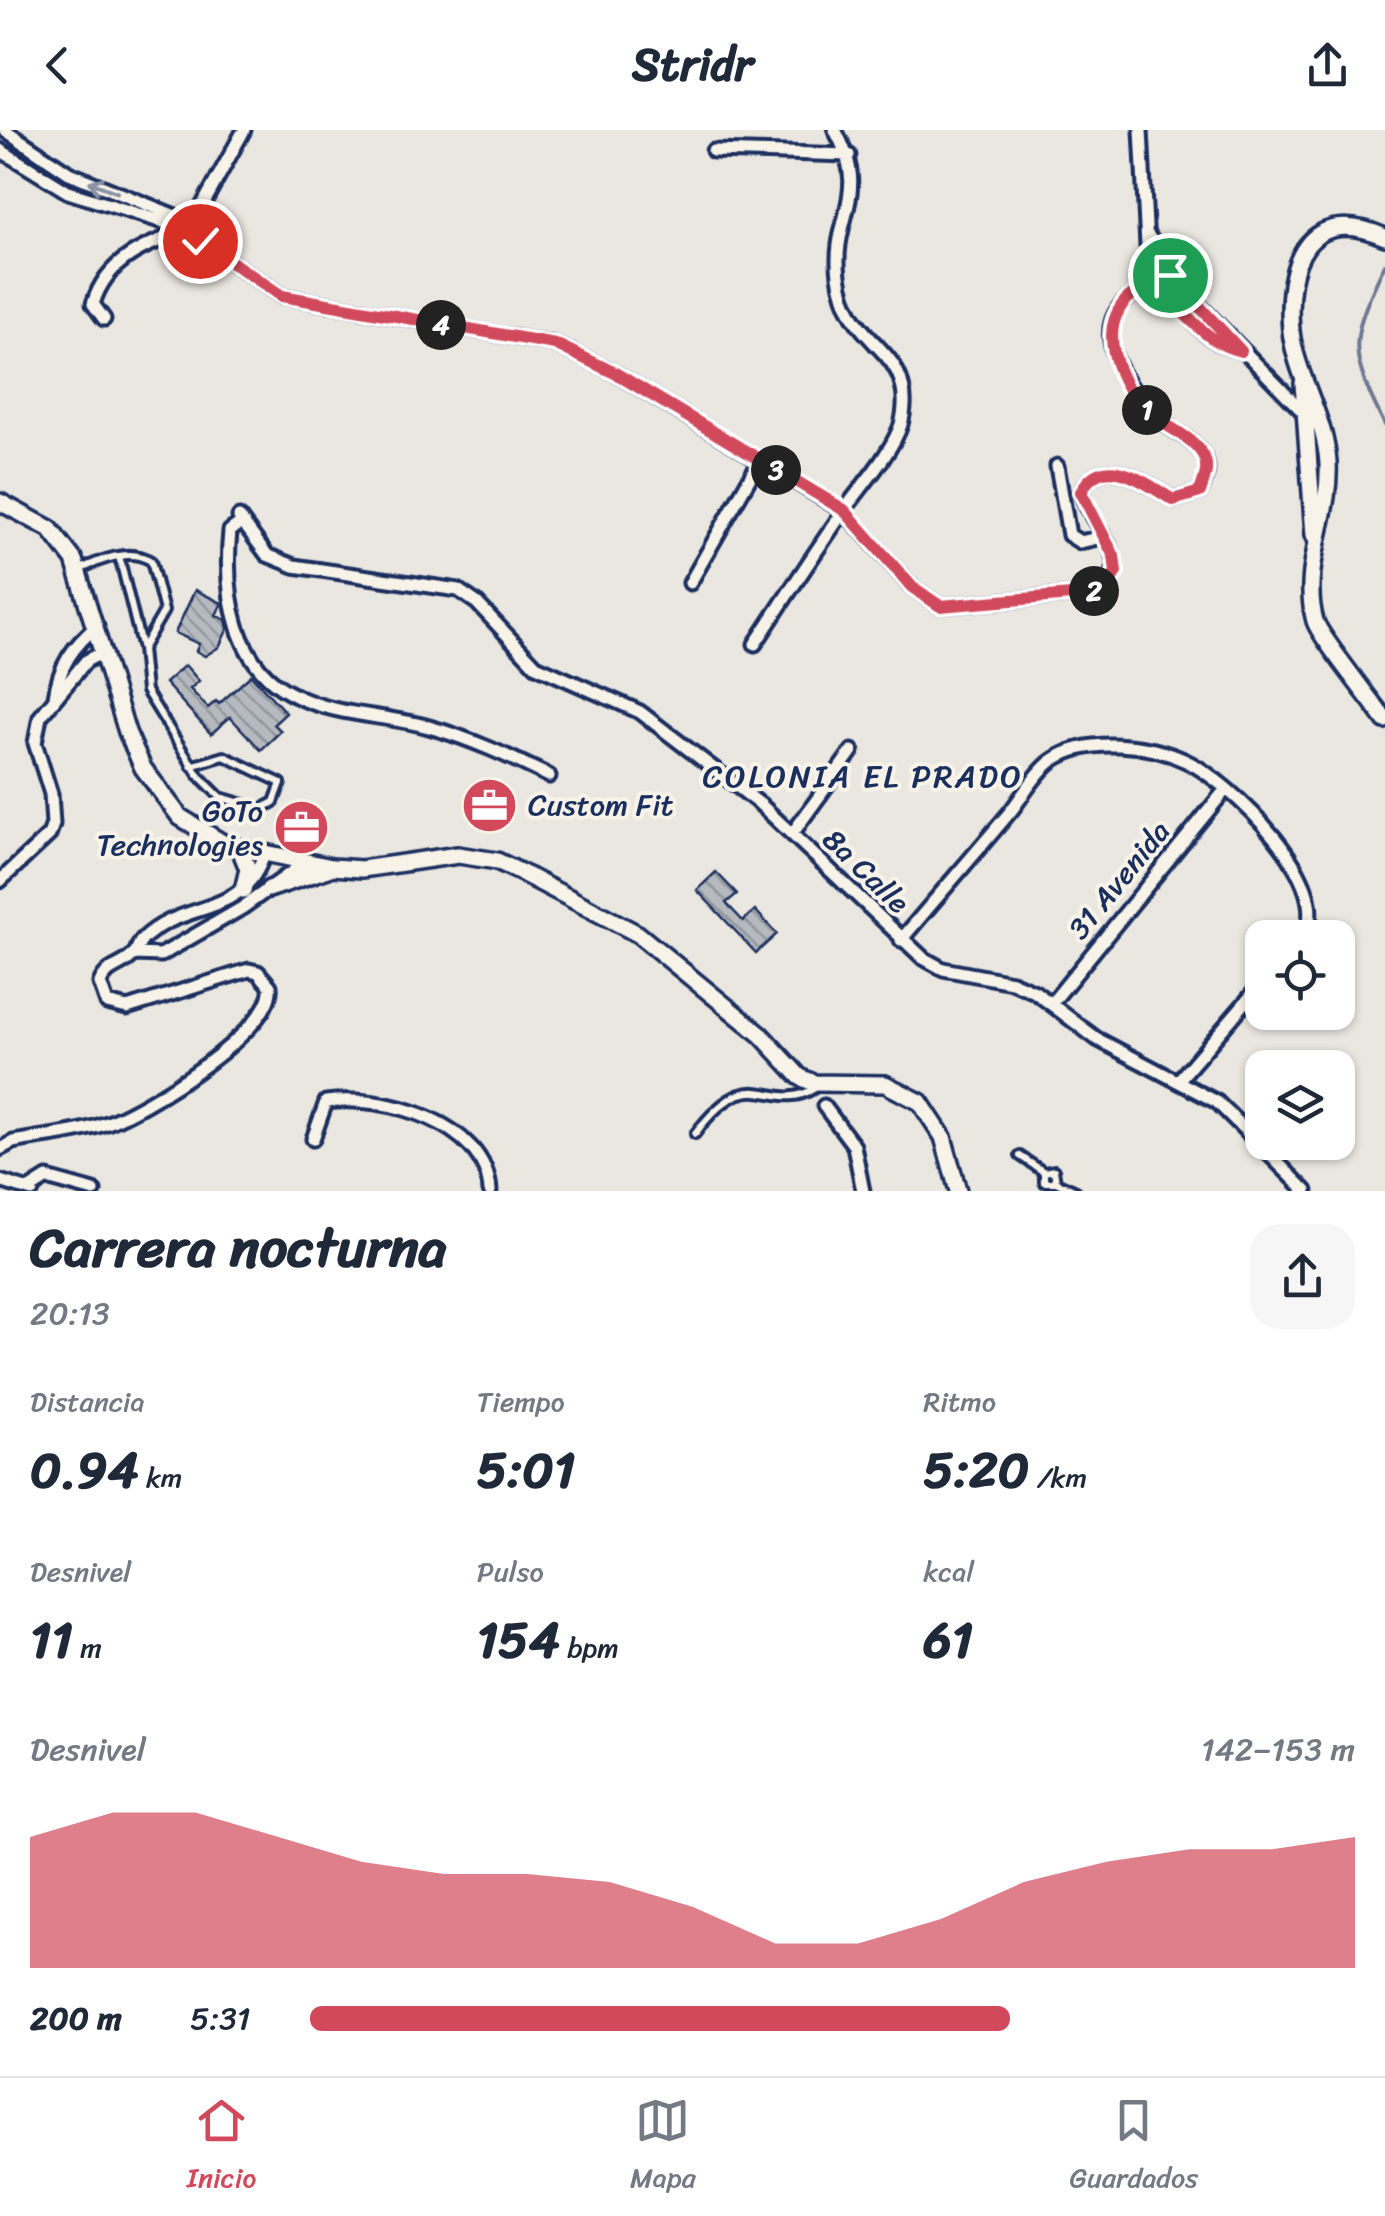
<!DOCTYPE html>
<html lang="es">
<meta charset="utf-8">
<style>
:root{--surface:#fff;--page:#f6f6f7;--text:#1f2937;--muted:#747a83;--line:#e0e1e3;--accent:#d1495b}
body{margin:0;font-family:Sriracha,sans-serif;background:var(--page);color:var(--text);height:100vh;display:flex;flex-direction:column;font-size:38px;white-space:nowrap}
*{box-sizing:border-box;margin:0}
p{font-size:32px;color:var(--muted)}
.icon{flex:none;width:55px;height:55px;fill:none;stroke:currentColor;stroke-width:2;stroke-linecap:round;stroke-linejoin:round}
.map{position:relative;height:1061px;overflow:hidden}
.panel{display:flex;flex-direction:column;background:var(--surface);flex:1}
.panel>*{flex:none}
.fabs{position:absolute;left:1245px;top:790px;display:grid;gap:20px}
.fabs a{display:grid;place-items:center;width:110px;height:110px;border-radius:20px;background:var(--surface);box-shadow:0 2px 8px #0004;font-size:50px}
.pin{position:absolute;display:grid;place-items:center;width:85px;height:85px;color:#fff;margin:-42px;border:5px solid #fff;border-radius:50%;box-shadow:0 2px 10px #0007}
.km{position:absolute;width:50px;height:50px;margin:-25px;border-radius:50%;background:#222;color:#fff;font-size:28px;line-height:50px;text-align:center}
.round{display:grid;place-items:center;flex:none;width:105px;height:105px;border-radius:30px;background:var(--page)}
.head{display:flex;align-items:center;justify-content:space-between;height:170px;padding:0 30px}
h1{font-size:55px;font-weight:700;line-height:75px}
.metrics{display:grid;grid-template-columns:repeat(3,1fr);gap:15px;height:170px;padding:10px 30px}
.metrics div{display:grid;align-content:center}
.metrics b{font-size:50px;font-weight:700}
.metrics small{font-size:28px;font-weight:400}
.metrics p{font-size:28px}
.chart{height:280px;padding:20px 30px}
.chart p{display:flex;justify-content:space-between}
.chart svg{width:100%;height:180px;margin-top:10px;fill:var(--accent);opacity:.7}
ul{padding:0 30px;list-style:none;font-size:32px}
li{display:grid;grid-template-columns:160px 120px 1fr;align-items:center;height:75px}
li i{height:25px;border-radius:12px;background:var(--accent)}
header{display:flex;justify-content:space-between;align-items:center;height:130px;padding:0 30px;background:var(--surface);font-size:45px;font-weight:700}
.tabs{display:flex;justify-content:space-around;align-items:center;height:140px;border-top:2px solid var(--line);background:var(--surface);font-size:28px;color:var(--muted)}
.tabs a{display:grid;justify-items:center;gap:5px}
.tabs .active{color:var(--accent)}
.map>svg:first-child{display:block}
</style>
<header><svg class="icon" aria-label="back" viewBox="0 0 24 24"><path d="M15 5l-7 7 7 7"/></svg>Stridr<svg class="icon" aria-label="share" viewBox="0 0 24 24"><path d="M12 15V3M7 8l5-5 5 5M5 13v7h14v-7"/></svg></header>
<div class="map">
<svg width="1385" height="1061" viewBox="0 0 1385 1061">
<defs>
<pattern id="building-back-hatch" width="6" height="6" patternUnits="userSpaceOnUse" patternTransform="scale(2.5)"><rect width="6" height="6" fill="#b6babf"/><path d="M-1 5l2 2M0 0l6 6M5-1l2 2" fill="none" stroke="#93989e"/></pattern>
</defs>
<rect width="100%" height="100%" fill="#eae7e0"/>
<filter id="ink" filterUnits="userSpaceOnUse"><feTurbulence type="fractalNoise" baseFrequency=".01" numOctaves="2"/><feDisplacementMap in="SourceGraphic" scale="20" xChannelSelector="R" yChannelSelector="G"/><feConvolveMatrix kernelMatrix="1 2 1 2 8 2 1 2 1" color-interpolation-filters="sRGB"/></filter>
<g filter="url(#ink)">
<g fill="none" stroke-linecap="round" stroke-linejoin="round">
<path stroke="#6d7892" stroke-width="4" d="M1385 134C1349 210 1347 220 1385 295"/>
</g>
<path fill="url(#building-back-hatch)" stroke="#1b2f5e" stroke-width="2.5" d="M195 460 222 473 216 485 226 490 228 498 219 517 205 526 196 521 199 514 175 503Z
M185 535 199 551 190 559 208 578 216 571 219 574 251 545 286 583 274 594 281 601 261 620 230 587 211 604 165 553Z
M716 742 737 764 726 773 743 791 755 780 777 804 756 823 697 760Z"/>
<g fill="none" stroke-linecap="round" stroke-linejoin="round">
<defs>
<path id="service" d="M119 426 142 519 146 561 198 645 220 667 261 679 274 672 281 653 224 626 191 636
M79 440C100 430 130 417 151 431L164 481 142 519
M695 1004C754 925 769 987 815 958
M1020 1026 1044 1042 1054 1040 1056 1052H1044V1042
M1056 1052 1076 1061"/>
<path id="minor" d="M5 0 69 43 173 85 200 111 282 166 555 214 615 243 844 381 912 457 940 476 1084 464C1148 442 1093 403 1081 362 1102 320 1144 352 1173 370L1200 362C1205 349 1211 337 1203 325 1191 306 1169 299 1153 286 1145 280 1140 269 1134 261 1107 222 1094 183 1146 157 1191 173 1190 208 1241 221
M1141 0 1147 116 1153 134 1170 145 1305 284
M0 20 68 62 185 99
M713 21 849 25
M1147 104 1165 128 1170 145
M104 189 93 174C107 128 147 114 189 100L244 0
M1057 336 1069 405 1080 412 1102 407
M239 387 267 425 294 436 458 460 477 473 536 536 640 582 760 674 923 828 943 839 1012 852 1035 862 1097 909 1217 972 1306 1061
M242 392 230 401C224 463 233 537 296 566 337 586 386 585 429 597 472 609 510 627 549 646
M690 453 760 330
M755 514C784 470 813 425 843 382 862 355 886 330 899 300 904 288 906 268 902 255 893 215 847 207 839 146 831 86 872 67 835 0
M55 567C59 536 73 516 97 496
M792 704 852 621
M0 751 49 705 53 694 51 664 35 613 40 587 86 531 103 522
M901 810C937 767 974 725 1010 682 1022 667 1037 641 1053 630 1088 606 1150 614 1186 631 1229 651 1340 756 1302 808
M134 824 161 825 242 778 306 732
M1051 874 1226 659
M1178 951 1262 853
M824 976 854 1016 863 1061
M313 1009 326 972C383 964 486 992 490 1061
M0 1019 13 1012C43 1006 75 1004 104 994 142 982 276 899 270 856L258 842 249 840 127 878 107 873 100 853C107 835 124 837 134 824 138 820 138 814 142 810 183 769 243 789 264 724
M0 1051 32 1061
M28 1060 47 1048 94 1061"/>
<path id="secondary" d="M1385 107C1308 73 1285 133 1291 201 1296 246 1325 286 1328 333 1331 386 1300 438 1315 491 1320 507 1372 571 1385 590
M1303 253 1314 405
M0 372 50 399 74 430 127 602 143 638 180 687 226 715 332 737 362 739 458 725 497 731 520 742 638 804 761 905 800 947 814 953 885 954 920 972 943 1007 958 1061
M240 719 248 739 243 760
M269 759 328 739"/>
</defs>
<use href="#service" stroke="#1b2f5e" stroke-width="14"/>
<use href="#minor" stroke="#1b2f5e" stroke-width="19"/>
<use href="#secondary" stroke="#1b2f5e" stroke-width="22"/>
<use href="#service" stroke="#f7f3e8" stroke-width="6"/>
<use href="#minor" stroke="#f7f3e8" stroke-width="11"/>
<use href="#secondary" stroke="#f7f3e8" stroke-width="15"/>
</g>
<defs><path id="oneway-shaft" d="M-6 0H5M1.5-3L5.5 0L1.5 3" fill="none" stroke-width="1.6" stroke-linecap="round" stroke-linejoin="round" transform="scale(2.5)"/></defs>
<use stroke="#8991a3" href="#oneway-shaft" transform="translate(103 57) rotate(-159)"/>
</g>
<g fill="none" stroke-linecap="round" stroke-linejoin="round" filter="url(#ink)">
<defs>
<path id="route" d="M200 111 282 166 555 214 615 243 844 380 912 457 940 476 1084 464 1107 456 1116 442 1114 426 1081 362C1102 320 1144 352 1173 370L1200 362C1204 349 1210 338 1203 325 1193 308 1170 298 1154 287 1126 267 1103 218 1116 186 1123 170 1132 162 1149 158 1188 176 1197 210 1241 221L1170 145"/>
</defs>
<use href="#route" stroke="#fff" stroke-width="20"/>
<use href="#route" stroke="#d1495b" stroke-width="12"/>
</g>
<defs>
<symbol id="office-disc" viewBox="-11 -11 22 22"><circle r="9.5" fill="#d1495b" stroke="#f7f3e8"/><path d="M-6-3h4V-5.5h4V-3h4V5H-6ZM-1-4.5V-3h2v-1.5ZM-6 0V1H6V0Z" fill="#fff"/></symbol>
</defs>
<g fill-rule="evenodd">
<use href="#office-disc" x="458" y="644" width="63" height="63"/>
<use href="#office-disc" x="270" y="666" width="63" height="63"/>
</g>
<g text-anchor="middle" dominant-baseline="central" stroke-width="8" stroke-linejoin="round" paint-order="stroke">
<g font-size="30" fill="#1b2f5e" stroke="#f7f3e8" text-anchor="start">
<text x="528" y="675">Custom Fit</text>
<text x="263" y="681" text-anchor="end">GoTo<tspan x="263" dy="34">Technologies</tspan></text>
</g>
<g font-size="30" fill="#1b2f5e" stroke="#f7f3e8">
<text transform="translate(866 741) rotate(44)">8a Calle</text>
<text transform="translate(1119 750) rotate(-51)">31 Avenida</text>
</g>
<g font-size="32" letter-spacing="2.5" fill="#1b2f5e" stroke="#f7f3e8">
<text x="863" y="646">COLONIA EL PRADO</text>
</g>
</g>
</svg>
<div class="fabs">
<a><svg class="icon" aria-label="locate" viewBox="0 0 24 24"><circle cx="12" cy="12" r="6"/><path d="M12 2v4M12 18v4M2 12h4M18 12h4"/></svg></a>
<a><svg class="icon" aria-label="layers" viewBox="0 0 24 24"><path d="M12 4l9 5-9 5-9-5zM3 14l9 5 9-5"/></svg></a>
</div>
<div class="pin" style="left:1170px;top:145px;background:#1e9e55"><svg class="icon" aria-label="arrive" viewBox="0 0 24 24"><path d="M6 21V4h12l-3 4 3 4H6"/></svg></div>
<div class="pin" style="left:200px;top:111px;background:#d93025"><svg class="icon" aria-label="check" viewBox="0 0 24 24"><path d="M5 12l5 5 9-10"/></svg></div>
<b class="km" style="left:1147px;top:280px">1</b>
<b class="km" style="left:1094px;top:461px">2</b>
<b class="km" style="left:776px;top:340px">3</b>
<b class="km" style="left:441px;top:195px">4</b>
</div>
<section class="panel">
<div class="head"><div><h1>Carrera nocturna</h1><p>20:13</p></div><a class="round"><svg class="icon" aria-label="share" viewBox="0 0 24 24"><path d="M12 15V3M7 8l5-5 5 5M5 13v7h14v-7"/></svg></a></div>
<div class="metrics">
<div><p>Distancia</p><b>0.94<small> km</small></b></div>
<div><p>Tiempo</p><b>5:01</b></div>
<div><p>Ritmo</p><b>5:20<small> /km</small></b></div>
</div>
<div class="metrics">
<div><p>Desnivel</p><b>11<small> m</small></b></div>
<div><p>Pulso</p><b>154<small> bpm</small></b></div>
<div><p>kcal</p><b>61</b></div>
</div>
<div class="chart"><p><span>Desnivel</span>142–153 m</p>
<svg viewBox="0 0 160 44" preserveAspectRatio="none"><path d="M0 44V12L10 6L20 6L30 12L40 18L50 21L60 21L70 23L80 29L90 38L100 38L110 32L120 23L130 18L140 15L150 15L160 12V44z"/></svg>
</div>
<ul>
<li><b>200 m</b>5:31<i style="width:67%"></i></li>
</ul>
</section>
<nav class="tabs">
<a class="active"><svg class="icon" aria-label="home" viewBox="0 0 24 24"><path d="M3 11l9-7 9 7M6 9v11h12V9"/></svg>Inicio</a>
<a><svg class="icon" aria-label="map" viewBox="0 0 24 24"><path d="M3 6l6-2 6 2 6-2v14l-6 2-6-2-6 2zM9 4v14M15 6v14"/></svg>Mapa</a>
<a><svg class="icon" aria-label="saved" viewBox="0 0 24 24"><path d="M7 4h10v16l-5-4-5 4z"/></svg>Guardados</a>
</nav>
